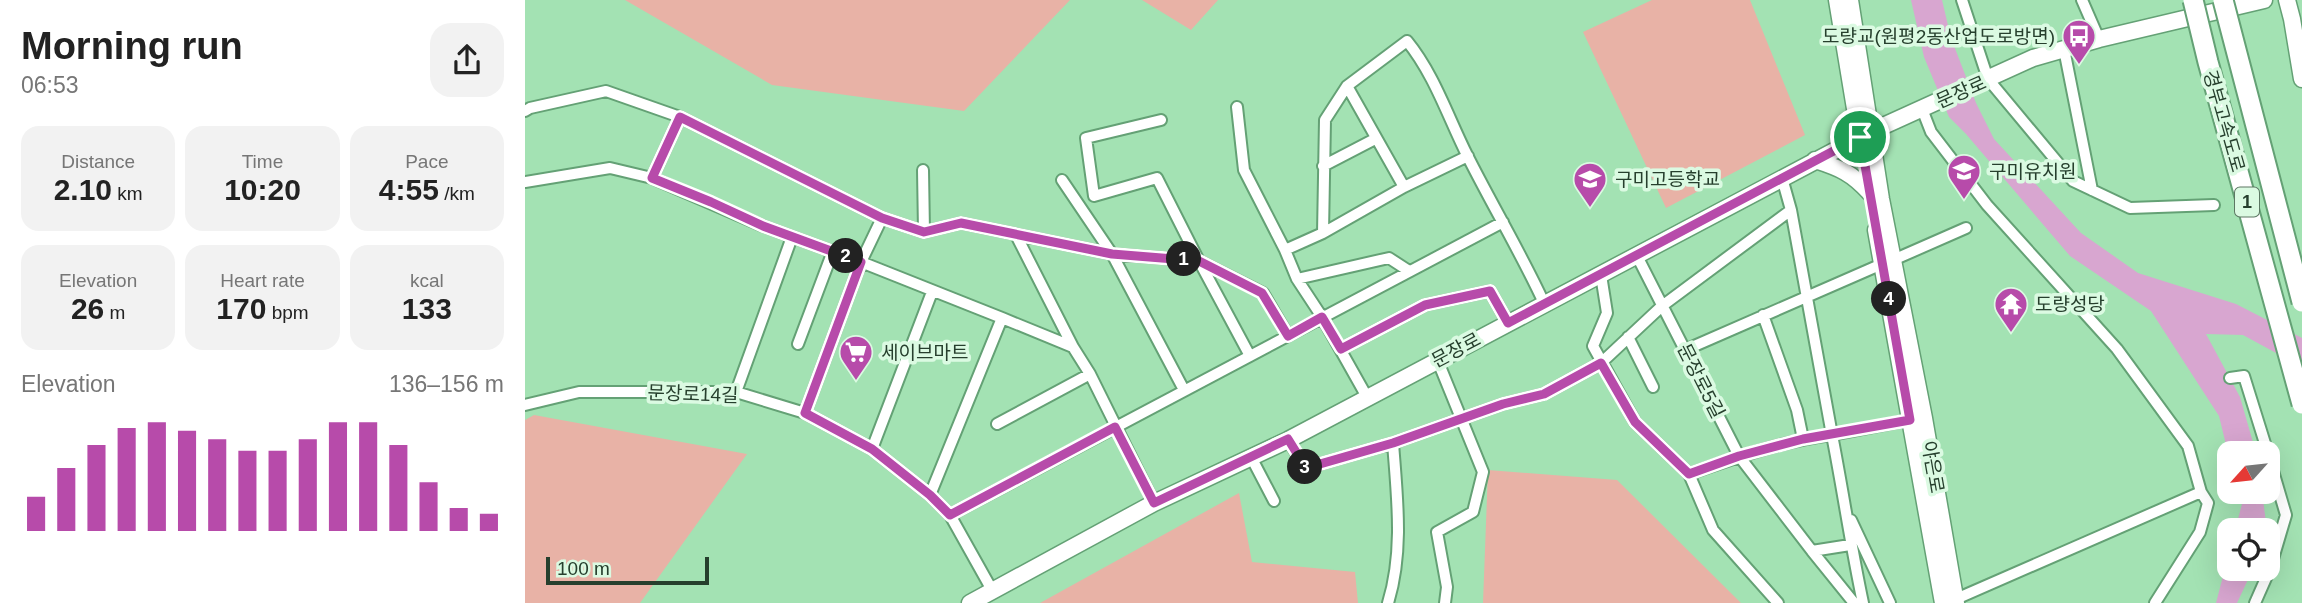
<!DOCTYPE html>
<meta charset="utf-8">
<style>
:root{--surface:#fff;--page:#f2f2f2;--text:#222;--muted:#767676;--accent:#b74baa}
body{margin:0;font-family:Arial,"Noto Sans KR",sans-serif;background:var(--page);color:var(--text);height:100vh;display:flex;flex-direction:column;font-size:26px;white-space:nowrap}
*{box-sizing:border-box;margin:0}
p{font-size:23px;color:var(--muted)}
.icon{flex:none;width:38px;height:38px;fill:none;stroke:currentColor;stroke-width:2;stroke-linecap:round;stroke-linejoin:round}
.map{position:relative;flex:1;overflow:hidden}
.sheet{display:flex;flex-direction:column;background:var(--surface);width:525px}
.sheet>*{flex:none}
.needle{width:46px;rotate:243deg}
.controls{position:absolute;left:1692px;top:441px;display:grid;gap:14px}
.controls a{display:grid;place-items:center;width:63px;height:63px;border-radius:14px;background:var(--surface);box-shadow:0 7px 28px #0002;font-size:35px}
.scale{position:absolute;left:21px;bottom:18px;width:163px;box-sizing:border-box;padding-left:7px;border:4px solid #263f2d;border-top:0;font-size:19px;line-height:24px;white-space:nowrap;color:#263f2d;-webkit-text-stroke:5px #dbfae2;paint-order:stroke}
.pin{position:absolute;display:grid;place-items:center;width:60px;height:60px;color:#fff;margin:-30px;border:4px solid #fff;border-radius:50%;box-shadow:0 2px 7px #0007}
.km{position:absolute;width:35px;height:35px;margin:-18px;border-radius:50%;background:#222;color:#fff;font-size:19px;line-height:35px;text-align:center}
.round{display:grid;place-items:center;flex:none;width:74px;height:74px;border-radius:21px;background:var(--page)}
.summary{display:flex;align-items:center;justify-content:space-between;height:119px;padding:0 21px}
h1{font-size:38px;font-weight:700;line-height:52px}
.metrics{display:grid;grid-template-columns:repeat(3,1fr);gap:10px;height:119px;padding:7px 21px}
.metrics div{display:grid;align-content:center;border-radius:18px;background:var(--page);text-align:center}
.metrics b{font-size:30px;font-weight:700}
.metrics small{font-size:19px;font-weight:400}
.metrics p{font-size:19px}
.chart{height:196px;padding:14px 21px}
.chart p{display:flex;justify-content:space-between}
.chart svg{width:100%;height:126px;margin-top:7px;stroke:var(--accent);stroke-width:6}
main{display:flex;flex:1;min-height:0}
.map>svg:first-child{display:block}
</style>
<main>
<section class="sheet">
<div class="summary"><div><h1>Morning run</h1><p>06:53</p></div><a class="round"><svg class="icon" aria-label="share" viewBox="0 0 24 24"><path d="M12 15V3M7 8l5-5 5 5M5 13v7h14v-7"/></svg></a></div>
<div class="metrics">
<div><p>Distance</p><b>2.10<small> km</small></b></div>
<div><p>Time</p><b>10:20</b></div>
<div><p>Pace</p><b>4:55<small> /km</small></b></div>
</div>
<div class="metrics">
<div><p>Elevation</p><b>26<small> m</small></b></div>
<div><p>Heart rate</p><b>170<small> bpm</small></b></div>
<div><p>kcal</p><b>133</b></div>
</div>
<div class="chart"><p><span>Elevation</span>136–156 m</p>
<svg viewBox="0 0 160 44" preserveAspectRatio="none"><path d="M5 44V32M15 44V22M25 44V14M35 44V8M45 44V6M55 44V9M65 44V12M75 44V16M85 44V16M95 44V12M105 44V6M115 44V6M125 44V14M135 44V27M145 44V36M155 44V38"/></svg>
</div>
</section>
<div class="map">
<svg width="1777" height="603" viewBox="0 0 1777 603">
<rect width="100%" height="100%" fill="#a3e2b3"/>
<path fill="#e8b2a6" d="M100 0H545L439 111 247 85Z
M617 0H693L666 30Z
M1127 0H1225L1280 135 1141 208 1058 32Z
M9 415 222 454 115 603H0V420Z
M963 470 1092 480 1216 603H958Z
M714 493 727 562 830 572 833 603H515Z"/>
<path fill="#d8a6d0" d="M1386 0H1417L1426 38 1451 103 1469 139 1556 233 1613 273 1711 304 1777 338V367L1718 335 1681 334 1715 397 1731 453H1704V457L1694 416 1626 311 1545 256 1441 134 1424 117 1399 57Z
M1714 492H1737L1742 530H1710L1717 504Z
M1704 553V569H1728L1712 603H1691Z"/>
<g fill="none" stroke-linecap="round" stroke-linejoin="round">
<defs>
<path id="street" d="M1437 0 1463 79 1548 181 1605 208 1689 205
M1557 0 1574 39
M1539 49 1567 190
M822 86 879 187
M712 107 719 170 760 250
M1397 109 1406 132 1462 205 1592 349 1663 446 1676 492 1683 503 1675 532 1630 603
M0 111 5 108 81 91 155 117 357 218 399 232 436 223 587 254
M636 120 561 138 569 196 632 178 674 261 738 293 763 336
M943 156 879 187 798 233 800 120 822 86 882 41C909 74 923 117 942 155 967 205 996 253 1019 303
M798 166 850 139
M398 170 399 232
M127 178 155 117
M537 180 587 254
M0 182 85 168 127 178 238 226 336 262 357 218
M1266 210 1307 435 1385 420
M798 233 760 250 772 279 797 317 842 397
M491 235 548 347
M1112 256 1214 456 1287 551
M1368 260 1441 228
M1076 275 1082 313 1068 346 1110 422 1164 474 1188 530 1253 603
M772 279 864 258 884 271
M1238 315 1272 410 1278 439
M1103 337 1128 387
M273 344 308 251
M816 349 900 305 965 291 983 323
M1160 350 1357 264
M912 359 958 472 948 512 912 532 922 587 920 603
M1705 378 1719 376 1743 453
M659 390 587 254 674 261 725 356
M211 392 267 237
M0 405 54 392H211L280 413 347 449 405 495 425 515 467 590
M280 413 336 262 477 318
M472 424 565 374
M763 440 781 468 868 443 978 404 1019 394 1076 363 1137 306 1266 210 1257 178
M347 449 407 292
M726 457 749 501
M1164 474C1210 458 1257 441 1307 435 1318 491 1326 547 1338 603
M405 495 477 318 548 347 565 374 629 503
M425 515 978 222
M1326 520 1365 603
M1325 545 1287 551 1329 603
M1424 602 1676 492
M863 603C879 551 872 497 868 443
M1730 603 1745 569 1761 515 1743 454"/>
<path id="secondary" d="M1312 0 1335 139
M1325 0 1356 199 1399 418 1431 603
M1762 0 1767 19 1777 79
M1290 160C1315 168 1327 173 1345 193
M1351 230 1418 603
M445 603 629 503 763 440 1345 132 1508 58 1574 39 1739 0"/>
</defs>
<use href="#street" stroke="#64a175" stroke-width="14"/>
<use href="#secondary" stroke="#64a175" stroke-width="19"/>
<use href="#street" stroke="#fff" stroke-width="10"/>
<use href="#secondary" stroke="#fff" stroke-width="16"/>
<defs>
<path id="highway-bridge" d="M1668 0 1683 62 1777 404
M1698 0 1777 302"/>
</defs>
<use href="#highway-bridge" stroke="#64a175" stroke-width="23" stroke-linecap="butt"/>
<use href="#highway-bridge" stroke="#fff" stroke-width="19"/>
</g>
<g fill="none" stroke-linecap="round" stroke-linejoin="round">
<defs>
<path id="route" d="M155 117 357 218 399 232 436 223 587 254 674 261 737 293 763 336 797 317 816 349 900 305 965 291 983 323 1335 137 1385 420 1278 439 1214 456 1164 474 1110 422 1076 363 1019 394 978 404 868 443 781 468 763 439 629 503 590 427 425 515 405 495 347 449 280 413 336 262 238 226 186 202 127 178Z"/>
</defs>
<use href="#route" stroke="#fff" stroke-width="14"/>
<use href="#route" stroke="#b74baa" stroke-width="9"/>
</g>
<defs>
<symbol id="bus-pin" viewBox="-11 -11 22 30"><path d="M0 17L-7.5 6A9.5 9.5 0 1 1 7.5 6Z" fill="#b74baa" stroke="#dbfae2"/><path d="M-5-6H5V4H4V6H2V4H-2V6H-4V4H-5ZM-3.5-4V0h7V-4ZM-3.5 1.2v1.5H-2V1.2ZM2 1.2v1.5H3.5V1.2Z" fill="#fff"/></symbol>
<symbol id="school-pin" viewBox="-11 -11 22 30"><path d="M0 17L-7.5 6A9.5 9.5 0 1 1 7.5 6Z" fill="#b74baa" stroke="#dbfae2"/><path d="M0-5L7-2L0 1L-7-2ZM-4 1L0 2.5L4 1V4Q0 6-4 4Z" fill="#fff"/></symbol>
<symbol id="temple-pin" viewBox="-11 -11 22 30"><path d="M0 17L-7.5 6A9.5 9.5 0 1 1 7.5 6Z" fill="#b74baa" stroke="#dbfae2"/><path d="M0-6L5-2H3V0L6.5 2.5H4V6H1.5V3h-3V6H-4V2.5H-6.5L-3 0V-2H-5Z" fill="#fff"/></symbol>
<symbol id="supermarket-pin" viewBox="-11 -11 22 30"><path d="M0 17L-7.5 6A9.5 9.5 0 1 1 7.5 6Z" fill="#b74baa" stroke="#dbfae2"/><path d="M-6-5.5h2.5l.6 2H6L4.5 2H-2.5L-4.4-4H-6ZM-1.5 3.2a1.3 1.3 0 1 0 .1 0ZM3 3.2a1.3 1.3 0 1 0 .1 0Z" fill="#fff"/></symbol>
</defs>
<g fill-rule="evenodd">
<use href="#bus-pin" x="1535" y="17" width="38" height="52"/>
<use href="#school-pin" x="1420" y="152" width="38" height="52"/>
<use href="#school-pin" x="1046" y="160" width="38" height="52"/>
<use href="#temple-pin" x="1467" y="285" width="38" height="52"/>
<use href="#supermarket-pin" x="312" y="333" width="38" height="52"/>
</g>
<g text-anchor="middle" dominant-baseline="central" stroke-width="7" stroke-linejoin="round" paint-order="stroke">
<rect fill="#dbfae2" stroke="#5c7763" stroke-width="2" x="1710" y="187.5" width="24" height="29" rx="5"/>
<g font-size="18" font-weight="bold" fill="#263f2d">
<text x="1722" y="202">1</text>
</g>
<g font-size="19" fill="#263f2d" stroke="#dbfae2" text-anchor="start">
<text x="1530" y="36" text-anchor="end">도량교(원평2동산업도로방면)</text>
<text x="1464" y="171">구미유치원</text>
<text x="1090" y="179">구미고등학교</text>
<text x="1510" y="304">도량성당</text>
<text x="356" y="352">세이브마트</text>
</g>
<g font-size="19" fill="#263f2d" stroke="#dbfae2">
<text transform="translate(1436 92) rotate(-24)">문장로</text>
<text transform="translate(1699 121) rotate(74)">경부고속도로</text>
<text transform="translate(931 350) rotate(-28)">문장로</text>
<text transform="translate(1176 381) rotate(63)">문장로5길</text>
<text transform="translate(168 394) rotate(2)">문장로14길</text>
<text transform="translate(1408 467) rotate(80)">야은로</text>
</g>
</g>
</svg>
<div class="controls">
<a><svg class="needle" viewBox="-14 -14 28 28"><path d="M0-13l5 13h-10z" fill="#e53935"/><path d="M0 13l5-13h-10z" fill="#767676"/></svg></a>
<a><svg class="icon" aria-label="locate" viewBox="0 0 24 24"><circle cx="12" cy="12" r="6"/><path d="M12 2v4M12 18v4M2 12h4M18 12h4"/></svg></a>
</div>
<div class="scale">100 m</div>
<div class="pin" style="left:1335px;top:137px;background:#1e9e55"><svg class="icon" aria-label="arrive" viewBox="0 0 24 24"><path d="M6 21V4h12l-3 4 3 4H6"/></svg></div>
<b class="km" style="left:659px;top:259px">1</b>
<b class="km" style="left:321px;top:256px">2</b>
<b class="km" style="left:780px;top:467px">3</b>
<b class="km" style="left:1364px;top:299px">4</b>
</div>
</main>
